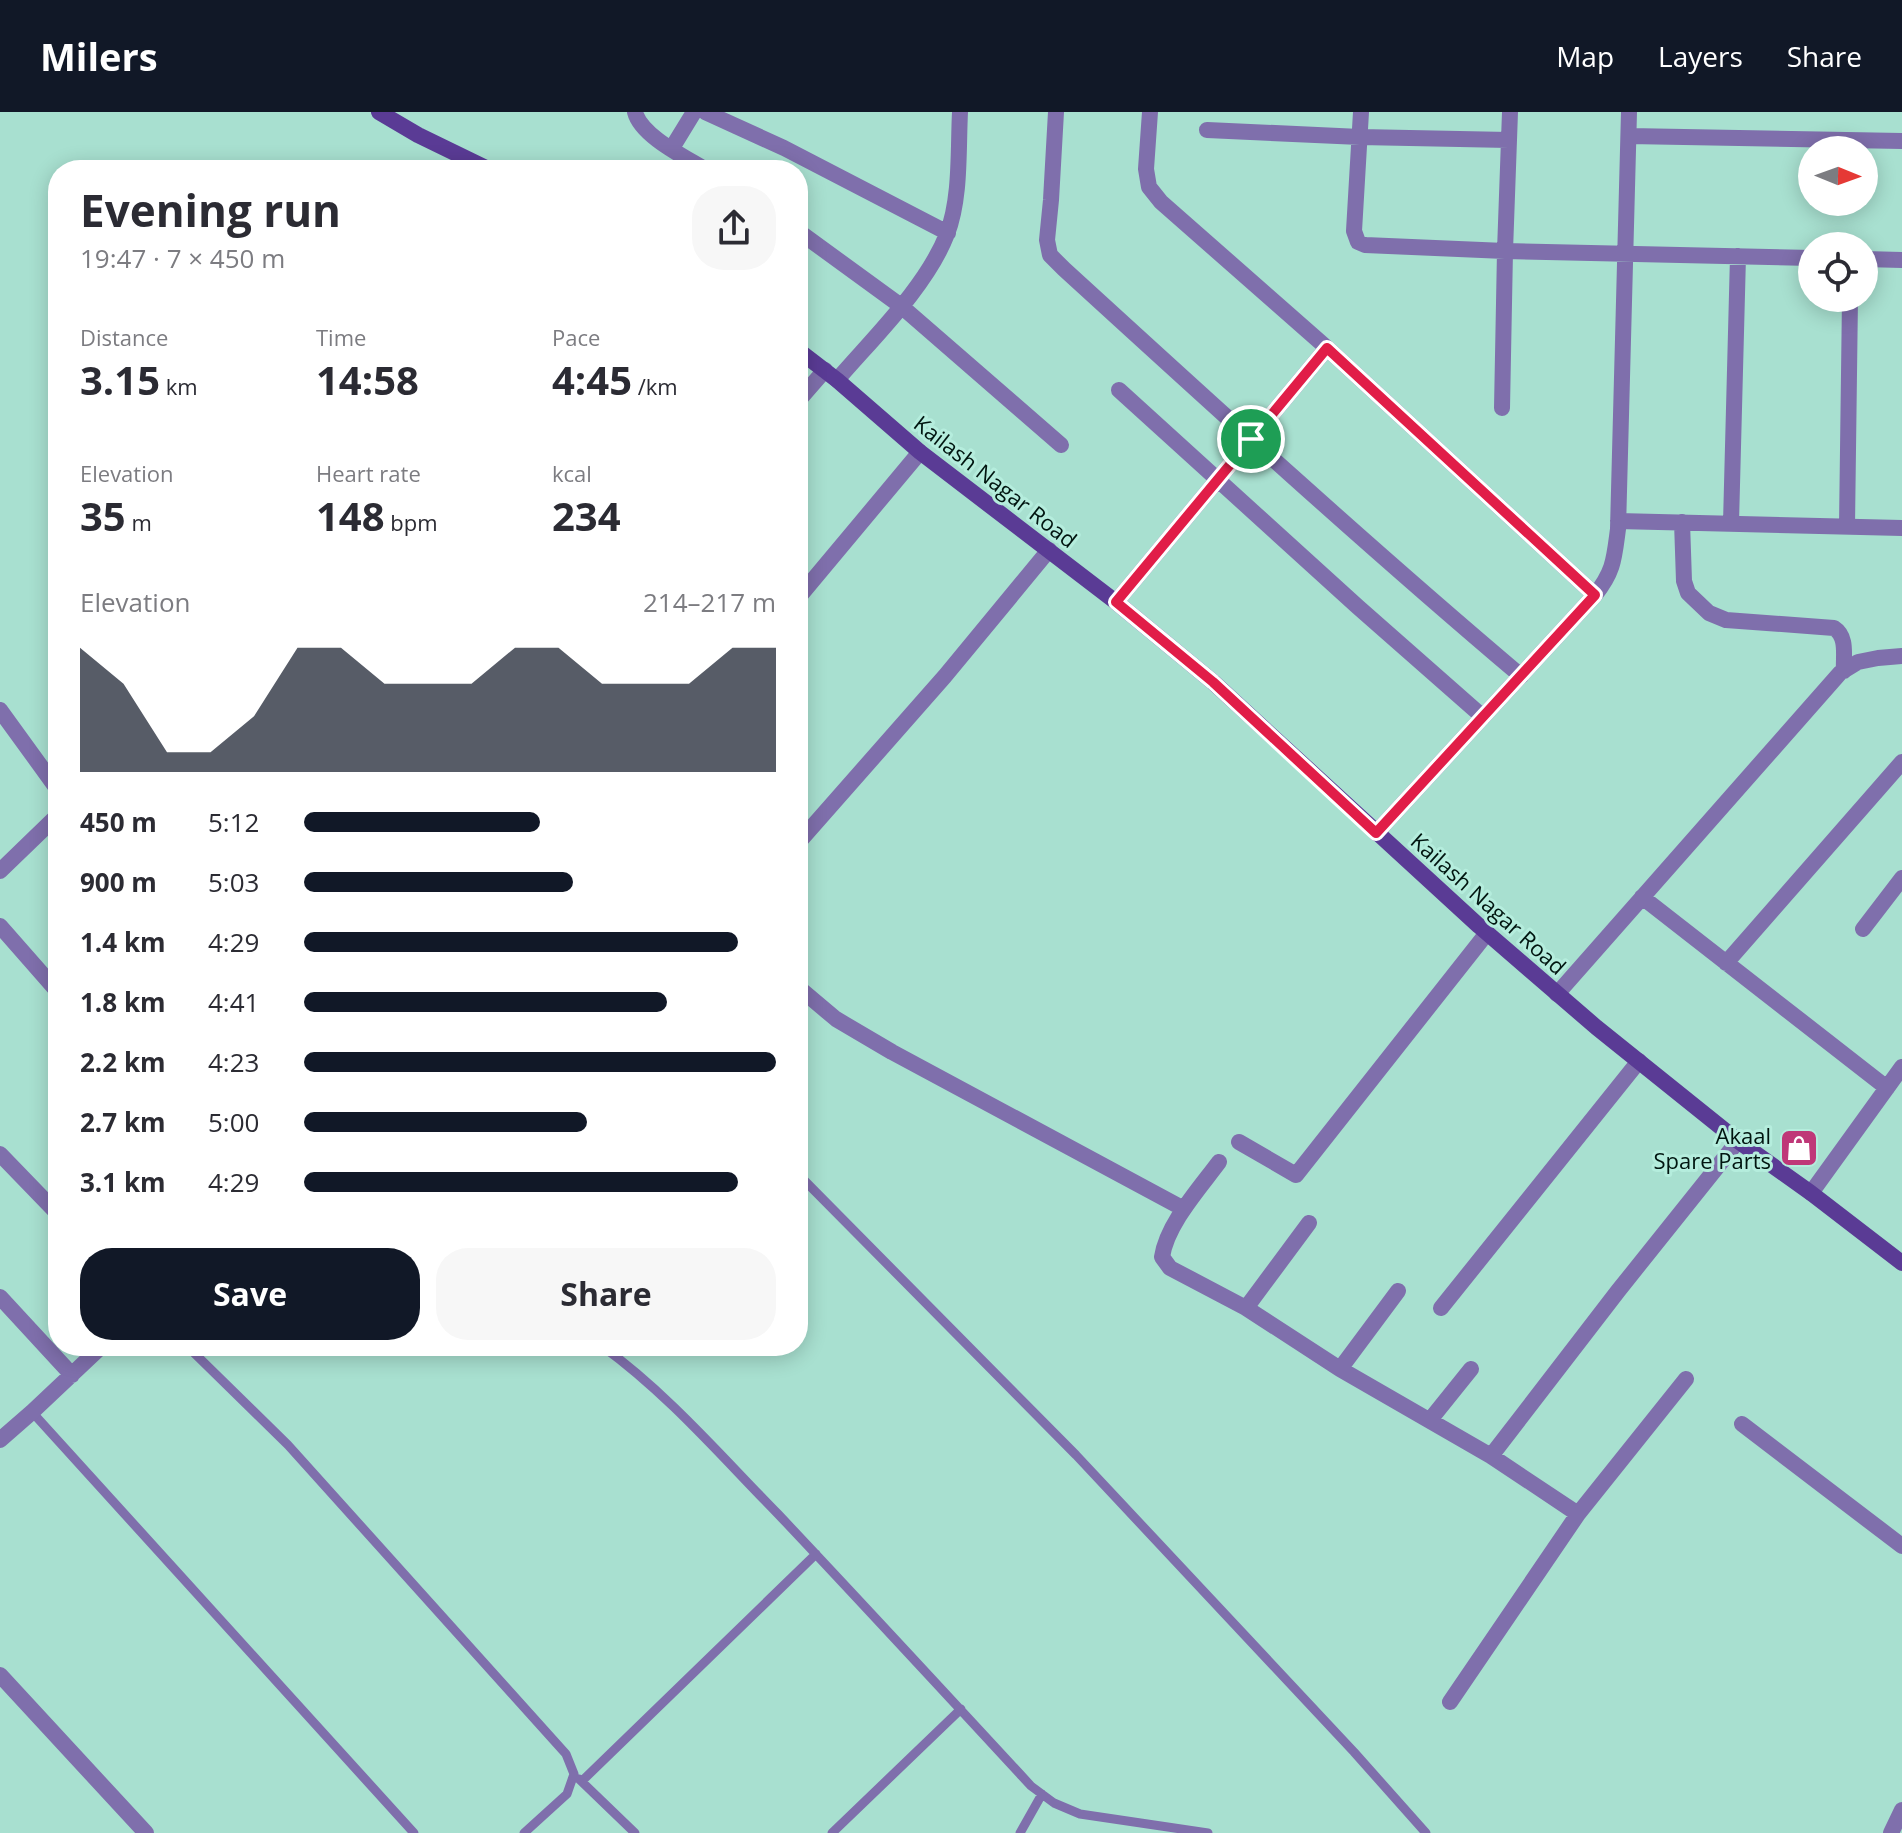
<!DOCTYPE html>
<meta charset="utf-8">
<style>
:root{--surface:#fff;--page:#f7f7f7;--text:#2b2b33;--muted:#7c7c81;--accent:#111827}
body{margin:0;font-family:"Open Sans",sans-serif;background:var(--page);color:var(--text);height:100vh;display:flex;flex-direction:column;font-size:30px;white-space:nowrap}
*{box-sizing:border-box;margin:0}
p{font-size:26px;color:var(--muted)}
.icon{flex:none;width:44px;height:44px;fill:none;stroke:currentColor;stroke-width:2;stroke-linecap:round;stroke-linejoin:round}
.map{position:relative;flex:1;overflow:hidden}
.side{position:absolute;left:48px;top:48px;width:760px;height:1196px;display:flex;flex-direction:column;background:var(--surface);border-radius:32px;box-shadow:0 4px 20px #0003}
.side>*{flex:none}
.needle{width:52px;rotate:91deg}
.controls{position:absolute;left:1798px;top:24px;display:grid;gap:16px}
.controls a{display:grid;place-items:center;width:80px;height:80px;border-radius:50%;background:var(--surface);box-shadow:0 4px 20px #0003;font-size:40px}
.pin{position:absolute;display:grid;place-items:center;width:68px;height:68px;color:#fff;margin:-34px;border:4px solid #fff;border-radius:50%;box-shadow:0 2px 8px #0007}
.round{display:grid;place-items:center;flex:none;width:84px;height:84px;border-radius:32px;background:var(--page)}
.overview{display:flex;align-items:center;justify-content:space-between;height:136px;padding:0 32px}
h1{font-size:44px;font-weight:700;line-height:60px}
.stats{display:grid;grid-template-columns:repeat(3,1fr);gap:12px;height:136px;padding:8px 32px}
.stats div{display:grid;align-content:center}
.stats b{font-size:40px;font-weight:700}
.stats small{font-size:22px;font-weight:400}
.stats p{font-size:22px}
.chart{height:224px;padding:16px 32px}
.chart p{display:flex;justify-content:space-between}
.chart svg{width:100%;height:144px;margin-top:8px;fill:var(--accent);opacity:.7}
.primary-button{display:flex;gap:16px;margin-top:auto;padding:16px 32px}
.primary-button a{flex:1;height:92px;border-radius:32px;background:var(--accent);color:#fff;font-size:32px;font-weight:700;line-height:92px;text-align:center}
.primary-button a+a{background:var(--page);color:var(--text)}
ul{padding:0 32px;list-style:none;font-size:26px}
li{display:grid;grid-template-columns:128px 96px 1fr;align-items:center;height:60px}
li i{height:20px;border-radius:10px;background:var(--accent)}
header{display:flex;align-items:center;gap:48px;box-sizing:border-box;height:112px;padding:0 40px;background:var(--accent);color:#fff}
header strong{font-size:38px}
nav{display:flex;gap:44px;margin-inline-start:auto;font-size:28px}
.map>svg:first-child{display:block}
</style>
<header>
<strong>Milers</strong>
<nav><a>Map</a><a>Layers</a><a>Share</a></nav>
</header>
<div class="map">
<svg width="1902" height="1721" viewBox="0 0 1902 1721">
<rect width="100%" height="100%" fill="#a8e0d0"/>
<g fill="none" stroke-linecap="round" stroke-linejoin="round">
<path stroke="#7f6fac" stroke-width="9" d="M798 1062 1076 1343 1354 1640 1426 1721
M187 1234 288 1333 566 1642 574 1662 567 1682 524 1721
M602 1234C668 1282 721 1344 778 1402 863 1492 947 1583 1031 1674L1054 1691 1080 1702 1208 1721
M32 1300 414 1721
M579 1667 635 1721
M582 1669 816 1442
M832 1721 961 1597
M1020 1721 1042 1682"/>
<path stroke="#7f6fac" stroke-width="16" d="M635 0C641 24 685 45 706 58
M705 0 784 36 948 121
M1056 0 1051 88 1047 128 1050 143 1064 157C1215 295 1365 432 1521 564
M1150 0 1146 57 1149 75 1161 90 1327 236
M1361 0 1354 119 1358 130 1365 133 1505 139 1812 146
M1207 18 1360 25 1509 28
M1629 24 1902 29
M672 36 694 0
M798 119 901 194 1061 333
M1864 147 1902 148
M837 268C874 225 927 174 947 122 961 86 958 38 960 0
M1119 278 1358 495 1483 605
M798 289 825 258
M1502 296 1505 139 1510 0
M1618 409 1902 416
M1682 410 1684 469 1688 481 1709 501 1726 508 1834 516C1848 525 1843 544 1844 559
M1731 411 1738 144
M1847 414 1850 186
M798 486 920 340
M1116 490 1327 236 1595 483
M0 598 58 678
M1376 721 1595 483C1614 459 1614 447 1618 417L1629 0
M798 731 945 564 1049 438
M0 759 58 703
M1642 785 1887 976
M0 814 58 880
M1863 817 1902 766
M1726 851 1902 650
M798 875 836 907 892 940 1184 1097
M1557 882 1840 561 1858 550 1878 546 1902 544
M1239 1030 1296 1063 1487 821
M0 1042 58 1102
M1219 1050C1199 1077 1167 1112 1162 1145L1170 1156 1246 1196 1340 1257 1491 1344 1578 1402
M1811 1081 1902 955
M0 1185 72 1263
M1246 1196 1309 1111
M1441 1196 1639 949
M1340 1257 1398 1179
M1430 1308 1471 1257
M1742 1312 1902 1434
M0 1328 32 1300 102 1234
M1491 1344 1618 1179 1738 1029
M0 1563 146 1721
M1450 1590 1578 1402 1686 1267
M1891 1721 1902 1698"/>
<path stroke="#5a3b95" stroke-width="16" d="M379 0 418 23 490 58
M798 238 837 268 920 340 1116 490 1213 570 1479 814 1596 915 1738 1029 1811 1081 1902 1151"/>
</g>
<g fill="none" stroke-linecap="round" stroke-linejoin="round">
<defs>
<path id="route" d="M1327 236 1595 483 1376 721 1213 570 1116 490Z"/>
</defs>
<use href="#route" stroke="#fff" stroke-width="16"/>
<use href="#route" stroke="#e11d48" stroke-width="10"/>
</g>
<defs>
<symbol id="shop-square" viewBox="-11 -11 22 22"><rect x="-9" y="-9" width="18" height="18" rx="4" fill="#bf3878" stroke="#b5eddd"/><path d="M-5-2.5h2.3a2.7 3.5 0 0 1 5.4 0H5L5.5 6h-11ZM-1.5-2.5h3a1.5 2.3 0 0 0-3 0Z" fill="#fff"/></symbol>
</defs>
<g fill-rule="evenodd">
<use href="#shop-square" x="1777" y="1014" width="44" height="44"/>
</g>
<g text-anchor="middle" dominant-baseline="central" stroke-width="6" stroke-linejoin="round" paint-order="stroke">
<g font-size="22" fill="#011510" stroke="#b5eddd">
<text transform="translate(996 369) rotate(38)">Kailash Nagar Road</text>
<text transform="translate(1489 791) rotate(42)">Kailash Nagar Road</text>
</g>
<g font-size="22" fill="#011510" stroke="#b5eddd" text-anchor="end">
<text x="1771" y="1023">Akaal<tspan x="1771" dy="25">Spare Parts</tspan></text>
</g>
</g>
</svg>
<div class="controls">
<a><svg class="needle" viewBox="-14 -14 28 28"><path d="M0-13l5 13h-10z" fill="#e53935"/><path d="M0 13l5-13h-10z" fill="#7c7c81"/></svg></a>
<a><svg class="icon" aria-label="locate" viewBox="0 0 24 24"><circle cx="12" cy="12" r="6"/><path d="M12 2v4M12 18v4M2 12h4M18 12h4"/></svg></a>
</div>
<div class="pin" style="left:1251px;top:327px;background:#1e9e55"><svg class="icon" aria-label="arrive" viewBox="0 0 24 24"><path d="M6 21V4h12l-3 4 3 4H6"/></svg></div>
<section class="side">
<div class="overview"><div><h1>Evening run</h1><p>19:47 · 7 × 450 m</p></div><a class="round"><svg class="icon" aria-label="share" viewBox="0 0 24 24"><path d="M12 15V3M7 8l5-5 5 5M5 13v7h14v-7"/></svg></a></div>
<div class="stats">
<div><p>Distance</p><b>3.15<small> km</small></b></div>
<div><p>Time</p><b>14:58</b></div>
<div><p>Pace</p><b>4:45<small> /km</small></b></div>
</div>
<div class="stats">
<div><p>Elevation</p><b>35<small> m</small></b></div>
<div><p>Heart rate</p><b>148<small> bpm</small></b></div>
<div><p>kcal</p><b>234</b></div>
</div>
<div class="chart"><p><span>Elevation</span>214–217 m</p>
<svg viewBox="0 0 160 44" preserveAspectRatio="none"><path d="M0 44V6L10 17L20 38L30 38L40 27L50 6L60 6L70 17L80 17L90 17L100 6L110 6L120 17L130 17L140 17L150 6L160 6V44z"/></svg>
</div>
<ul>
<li><b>450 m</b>5:12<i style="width:50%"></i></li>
<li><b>900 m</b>5:03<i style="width:57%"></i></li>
<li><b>1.4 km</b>4:29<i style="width:92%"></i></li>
<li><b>1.8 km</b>4:41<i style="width:77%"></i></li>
<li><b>2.2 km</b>4:23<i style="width:100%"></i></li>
<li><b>2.7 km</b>5:00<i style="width:60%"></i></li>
<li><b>3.1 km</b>4:29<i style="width:92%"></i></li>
</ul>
<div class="primary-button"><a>Save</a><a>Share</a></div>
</section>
</div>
